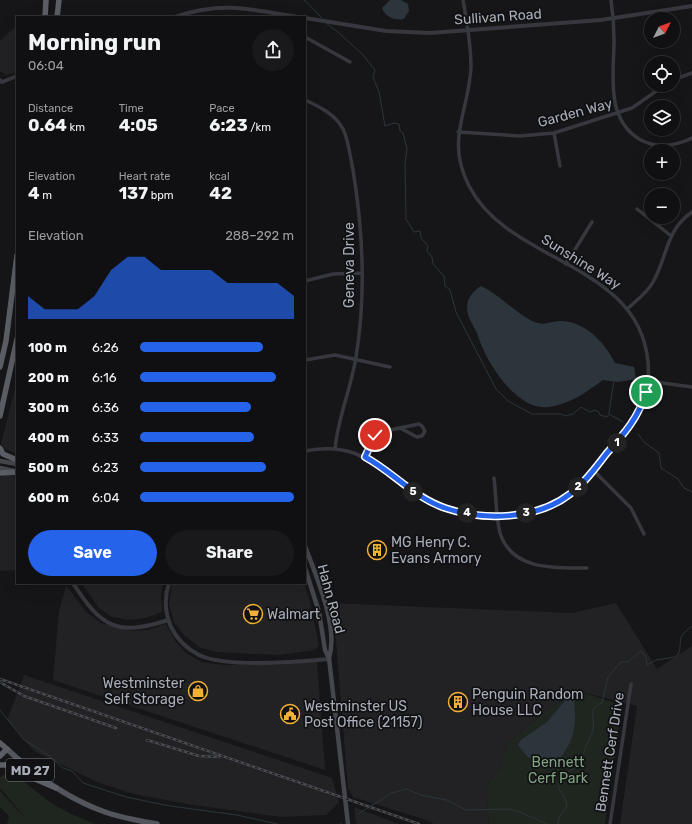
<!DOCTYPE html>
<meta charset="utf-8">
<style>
:root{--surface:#101012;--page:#19191b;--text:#f1f3f6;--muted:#9c9d9f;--line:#303032;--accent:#2563eb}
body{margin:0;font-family:Rubik,sans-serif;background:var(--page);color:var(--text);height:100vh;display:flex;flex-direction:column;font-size:15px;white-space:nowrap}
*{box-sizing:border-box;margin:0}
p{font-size:13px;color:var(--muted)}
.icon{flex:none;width:22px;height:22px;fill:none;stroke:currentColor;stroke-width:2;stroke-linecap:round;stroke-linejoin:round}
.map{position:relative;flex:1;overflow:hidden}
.drawer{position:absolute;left:16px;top:16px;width:290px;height:568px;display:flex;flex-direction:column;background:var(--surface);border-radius:0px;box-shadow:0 4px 16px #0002,0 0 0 1px var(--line)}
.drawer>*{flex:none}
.needle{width:26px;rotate:48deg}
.tools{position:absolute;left:644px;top:12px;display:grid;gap:8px}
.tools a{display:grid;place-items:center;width:36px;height:36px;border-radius:50%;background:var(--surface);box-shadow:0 4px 16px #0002,0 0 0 1px var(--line);font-size:20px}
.pin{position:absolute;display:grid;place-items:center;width:34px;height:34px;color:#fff;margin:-17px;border:2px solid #fff;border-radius:50%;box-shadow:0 1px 4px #0007}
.km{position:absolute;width:20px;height:20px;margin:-10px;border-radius:50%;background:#222;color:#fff;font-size:11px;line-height:20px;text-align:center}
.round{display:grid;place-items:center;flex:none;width:42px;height:42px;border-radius:21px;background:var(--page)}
.overview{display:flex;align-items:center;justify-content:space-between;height:68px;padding:0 12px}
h1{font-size:22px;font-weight:700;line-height:30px}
.metrics{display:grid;grid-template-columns:repeat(3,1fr);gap:6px;height:68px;padding:4px 12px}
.metrics div{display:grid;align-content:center}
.metrics b{font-size:17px;font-weight:700}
.metrics small{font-size:11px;font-weight:400}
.metrics p{font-size:11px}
.chart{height:112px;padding:8px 12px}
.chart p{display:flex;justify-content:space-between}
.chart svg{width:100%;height:72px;margin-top:4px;fill:var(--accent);opacity:.7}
.primary-button{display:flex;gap:8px;margin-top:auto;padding:8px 12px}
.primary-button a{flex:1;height:46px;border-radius:24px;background:var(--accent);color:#fff;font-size:16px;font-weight:700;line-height:46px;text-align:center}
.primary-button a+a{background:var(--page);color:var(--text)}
ul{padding:0 12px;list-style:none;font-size:13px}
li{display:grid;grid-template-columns:64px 48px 1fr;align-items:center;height:30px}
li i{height:10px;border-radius:5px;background:var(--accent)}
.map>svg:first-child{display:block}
</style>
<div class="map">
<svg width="692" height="824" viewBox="0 0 692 824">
<rect width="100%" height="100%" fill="#161618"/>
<path fill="#222225" d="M17 25V72L6 75 0 71V41Z
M17 380V454L5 449 1 444Z
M5 474 17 476V570L0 571V477Z
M81 583H163L161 595 162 612 146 618 130 620 112 617 99 608Z
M172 583H304L309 598 319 645 315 650 279 655 215 652 199 647 183 634 174 622 169 604Z
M66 585 86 612 101 623 133 631 148 630 166 624 175 641 187 654 202 662 223 665H274L317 662 325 770 53 680 59 611Z
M329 603 572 613 616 603 657 669 692 646V824H620L637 706 578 691 548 709 507 744 501 766 486 786 489 824H434L426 820 353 797 348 788 336 641Z
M24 675 332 778 339 802 326 815 281 817 186 804 134 794 97 782 34 751 7 720Z
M354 807 399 824H356Z"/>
<path fill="#1e261f" d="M578 691 622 705 605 824H489L486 786 501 766 507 744 548 709Z
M5 774C23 776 36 793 50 802 65 812 80 818 96 824H7L9 816 0 807V791L28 821 0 788V777Z"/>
<path fill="#2c353c" d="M390 0H401L408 4 409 11 404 19C395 21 385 17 382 8Z
M481 286C500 295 513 311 532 321 544 327 550 321 562 321 586 322 605 343 615 363L634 367 636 379 618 382 603 380C587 392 570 404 549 407 517 412 486 362 478 336 475 327 467 318 467 308 467 298 473 291 481 286Z
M569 696 574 699C577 730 574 742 554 766 540 769 525 756 518 745L521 740 547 722 564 702 565 698Z"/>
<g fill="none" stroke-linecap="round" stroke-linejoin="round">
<path stroke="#2c353c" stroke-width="1" d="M304 0C311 5 315 12 322 18
M326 23 339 33 363 55 375 70 373 77 379 92 385 126 394 123 399 124 400 131 403 133 407 149 405 164 406 219 414 232 420 231 421 238 428 246 427 251 432 257 433 264 444 276 445 286 450 290 456 312 496 389 508 401 532 414H561L565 416 573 414 581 407 590 412 595 410 599 412 600 415 607 417 609 414 623 422
M609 413 614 380
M638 434 644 442 659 453 661 468 678 479 684 488 692 492
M0 710 24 740 47 754 63 768 72 771 83 783 126 797 170 806 237 815 277 824
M358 814 392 793 406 789 421 795 447 800 466 810 508 809 517 811 547 824
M340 824 341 823
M558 824 559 818 567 806C565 795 561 795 559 788 556 777 572 768 581 766 582 752 589 742 593 730 595 723 591 713 594 708 596 705 599 704 602 703L608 677 621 662H628L641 651 646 658 647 665 656 660 675 657C682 652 679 646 681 638 682 633 688 630 692 626"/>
<path stroke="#37383d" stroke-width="3.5" d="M611 0C613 13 614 26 614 40 614 73 605 118 639 139 656 149 675 146 692 138
M305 37 350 62
M673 80 692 73
M305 100C320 107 335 114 343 129 349 141 350 157 353 170 363 231 366 296 356 357 351 389 338 417 335 449
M458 132 520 136 554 133 632 108 665 85
M554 133 560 166
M637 209 670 235
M566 264 592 222
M305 281 333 274 361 273
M627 309C637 300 647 293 653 282 668 256 665 231 692 212
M305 360 335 355 390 367
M648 381 692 387
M305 451C366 439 380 475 425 499 456 516 492 518 526 513 569 506 592 471 619 440 639 418 651 392 648 362 639 262 509 264 469 186 445 139 469 112 471 67 471 45 467 22 463 0
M365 457 371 442 380 432 419 424 422 426 425 431 422 436 417 437 400 428
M593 470 631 508 644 534
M494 478C496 494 496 518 500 533 512 571 556 568 587 568
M610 824 631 684"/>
<path stroke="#37383d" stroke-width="4" d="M175 17C221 1 251 9 297 17
M305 18 386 31 430 33 601 20 692 6
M0 80 2 82 17 76
M73 583C101 627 117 637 168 620
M169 583C164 598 165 613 171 627 177 639 187 649 199 655 226 668 298 662 329 659"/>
<path stroke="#45474d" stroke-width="4.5" d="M0 461 17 464
M0 468 14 471
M305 546C316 576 339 627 329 658
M305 568 319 612 325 650 329 658 348 824"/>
<path stroke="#53555c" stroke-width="5.5" d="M7 749C36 776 68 799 105 812 122 818 140 821 157 824"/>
<path stroke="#5b5e65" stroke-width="5.5" d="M45 17 46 0
M57 17 59 0
M0 367 6 341 17 255
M0 416 17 339
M0 448 3 454 17 460
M0 473 17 472
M0 743 7 749 0 756
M0 765H12L35 779 56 788"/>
<defs>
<path id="rail" d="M0 679 419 824
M0 682 24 696 116 728
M147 740 199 756 219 757"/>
</defs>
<use href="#rail" stroke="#4a4c52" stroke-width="2.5"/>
<use href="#rail" stroke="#111113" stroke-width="1" stroke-dasharray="3" stroke-linecap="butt"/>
</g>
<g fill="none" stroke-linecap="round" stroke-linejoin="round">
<defs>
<path id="route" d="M375 435 365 457C393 472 413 497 445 508 483 521 537 520 570 494 585 483 596 467 607 453 624 434 639 417 646 392"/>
</defs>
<use href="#route" stroke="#fff" stroke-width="8"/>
<use href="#route" stroke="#2563eb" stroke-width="5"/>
</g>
<defs>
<symbol id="building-ring" viewBox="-11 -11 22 22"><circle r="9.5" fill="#111113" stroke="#f2b134" stroke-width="1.5"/><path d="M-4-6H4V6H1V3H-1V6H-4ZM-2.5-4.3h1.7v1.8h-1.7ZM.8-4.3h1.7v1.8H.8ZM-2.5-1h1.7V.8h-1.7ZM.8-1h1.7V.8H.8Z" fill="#f2b134"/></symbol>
<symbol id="supermarket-ring" viewBox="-11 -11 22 22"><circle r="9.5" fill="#111113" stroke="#f2b134" stroke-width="1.5"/><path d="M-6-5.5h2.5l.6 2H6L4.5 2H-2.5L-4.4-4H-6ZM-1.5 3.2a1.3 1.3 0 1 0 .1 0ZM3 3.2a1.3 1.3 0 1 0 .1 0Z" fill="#f2b134"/></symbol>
<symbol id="shop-ring" viewBox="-11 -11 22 22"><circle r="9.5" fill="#111113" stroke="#f2b134" stroke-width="1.5"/><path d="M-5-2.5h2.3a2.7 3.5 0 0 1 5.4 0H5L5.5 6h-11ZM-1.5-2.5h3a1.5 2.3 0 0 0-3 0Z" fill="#f2b134"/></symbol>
<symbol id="civic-ring" viewBox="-11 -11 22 22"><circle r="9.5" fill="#111113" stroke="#f2b134" stroke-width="1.5"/><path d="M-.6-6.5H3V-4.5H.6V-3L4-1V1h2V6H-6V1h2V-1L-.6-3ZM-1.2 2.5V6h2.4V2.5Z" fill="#f2b134"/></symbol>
</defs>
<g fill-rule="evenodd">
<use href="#building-ring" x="366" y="539" width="22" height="22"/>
<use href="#supermarket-ring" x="242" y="603" width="22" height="22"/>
<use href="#shop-ring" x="187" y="680" width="22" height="22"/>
<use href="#building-ring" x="447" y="691" width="22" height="22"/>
<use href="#civic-ring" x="279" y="703" width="22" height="22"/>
</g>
<g text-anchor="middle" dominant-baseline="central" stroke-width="3.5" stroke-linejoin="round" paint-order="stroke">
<rect fill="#111113" stroke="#7b7e86" stroke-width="1" x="6" y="759" width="48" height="22" rx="3"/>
<g font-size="13" font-weight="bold" fill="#a8adb8">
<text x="30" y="770">MD 27</text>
</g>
<g font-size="14" fill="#a8adb8" stroke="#111113">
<text transform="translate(498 17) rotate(-4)">Sullivan Road</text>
<text transform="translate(575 113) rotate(-15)">Garden Way</text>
<text transform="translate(581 262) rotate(32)">Sunshine Way</text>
<text transform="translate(349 265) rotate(-90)">Geneva Drive</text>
<text transform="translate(331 599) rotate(75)">Hahn Road</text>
<text transform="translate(610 752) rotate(-81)">Bennett Cerf Drive</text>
</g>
<g font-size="14" fill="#a8adb8" stroke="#111113" text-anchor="start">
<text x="391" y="542">MG Henry C.<tspan x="391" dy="16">Evans Armory</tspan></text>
<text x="267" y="614">Walmart</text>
<text x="184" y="683" text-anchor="end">Westminster<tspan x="184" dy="16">Self Storage</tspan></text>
<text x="472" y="694">Penguin Random<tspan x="472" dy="16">House LLC</tspan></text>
<text x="304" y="706">Westminster US<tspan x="304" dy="16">Post Office (21157)</tspan></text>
</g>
<g font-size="14" fill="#7fa381" stroke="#111113">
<text x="558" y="762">Bennett<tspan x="558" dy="16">Cerf Park</tspan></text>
</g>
</g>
</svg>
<div class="tools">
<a><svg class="needle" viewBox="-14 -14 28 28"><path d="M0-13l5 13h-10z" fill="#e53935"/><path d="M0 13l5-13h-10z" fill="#9c9d9f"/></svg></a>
<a><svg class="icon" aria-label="locate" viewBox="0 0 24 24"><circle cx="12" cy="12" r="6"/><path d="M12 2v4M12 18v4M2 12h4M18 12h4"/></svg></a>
<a><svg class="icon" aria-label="layers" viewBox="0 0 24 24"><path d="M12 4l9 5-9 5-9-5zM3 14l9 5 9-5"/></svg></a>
<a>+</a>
<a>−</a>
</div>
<div class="pin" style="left:646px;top:392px;background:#1e9e55"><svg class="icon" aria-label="arrive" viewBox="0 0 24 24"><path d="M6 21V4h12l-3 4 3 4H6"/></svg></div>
<div class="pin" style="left:375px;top:435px;background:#d93025"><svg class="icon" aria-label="check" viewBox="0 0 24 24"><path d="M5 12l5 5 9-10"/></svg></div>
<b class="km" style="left:617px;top:443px">1</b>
<b class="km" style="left:578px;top:487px">2</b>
<b class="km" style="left:526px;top:513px">3</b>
<b class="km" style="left:467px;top:513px">4</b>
<b class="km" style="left:413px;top:492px">5</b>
<section class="drawer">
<div class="overview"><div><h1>Morning run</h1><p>06:04</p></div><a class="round"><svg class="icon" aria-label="share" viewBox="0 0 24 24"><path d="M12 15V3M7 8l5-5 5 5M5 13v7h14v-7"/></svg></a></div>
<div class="metrics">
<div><p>Distance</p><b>0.64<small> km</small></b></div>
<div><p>Time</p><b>4:05</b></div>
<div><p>Pace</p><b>6:23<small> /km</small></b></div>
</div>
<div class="metrics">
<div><p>Elevation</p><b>4<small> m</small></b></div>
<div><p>Heart rate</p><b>137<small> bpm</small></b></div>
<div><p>kcal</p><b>42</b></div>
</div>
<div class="chart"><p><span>Elevation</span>288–292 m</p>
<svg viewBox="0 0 160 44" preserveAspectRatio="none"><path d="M0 44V30L10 38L20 38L30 38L40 30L50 14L60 6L70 6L80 14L90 14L100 14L110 14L120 22L130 22L140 22L150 22L160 30V44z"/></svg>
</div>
<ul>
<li><b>100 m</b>6:26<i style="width:80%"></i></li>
<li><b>200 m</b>6:16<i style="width:88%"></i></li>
<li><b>300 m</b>6:36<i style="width:72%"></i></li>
<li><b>400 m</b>6:33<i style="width:74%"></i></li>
<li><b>500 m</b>6:23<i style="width:82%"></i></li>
<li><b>600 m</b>6:04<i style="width:100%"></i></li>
</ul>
<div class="primary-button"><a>Save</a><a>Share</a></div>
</section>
</div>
